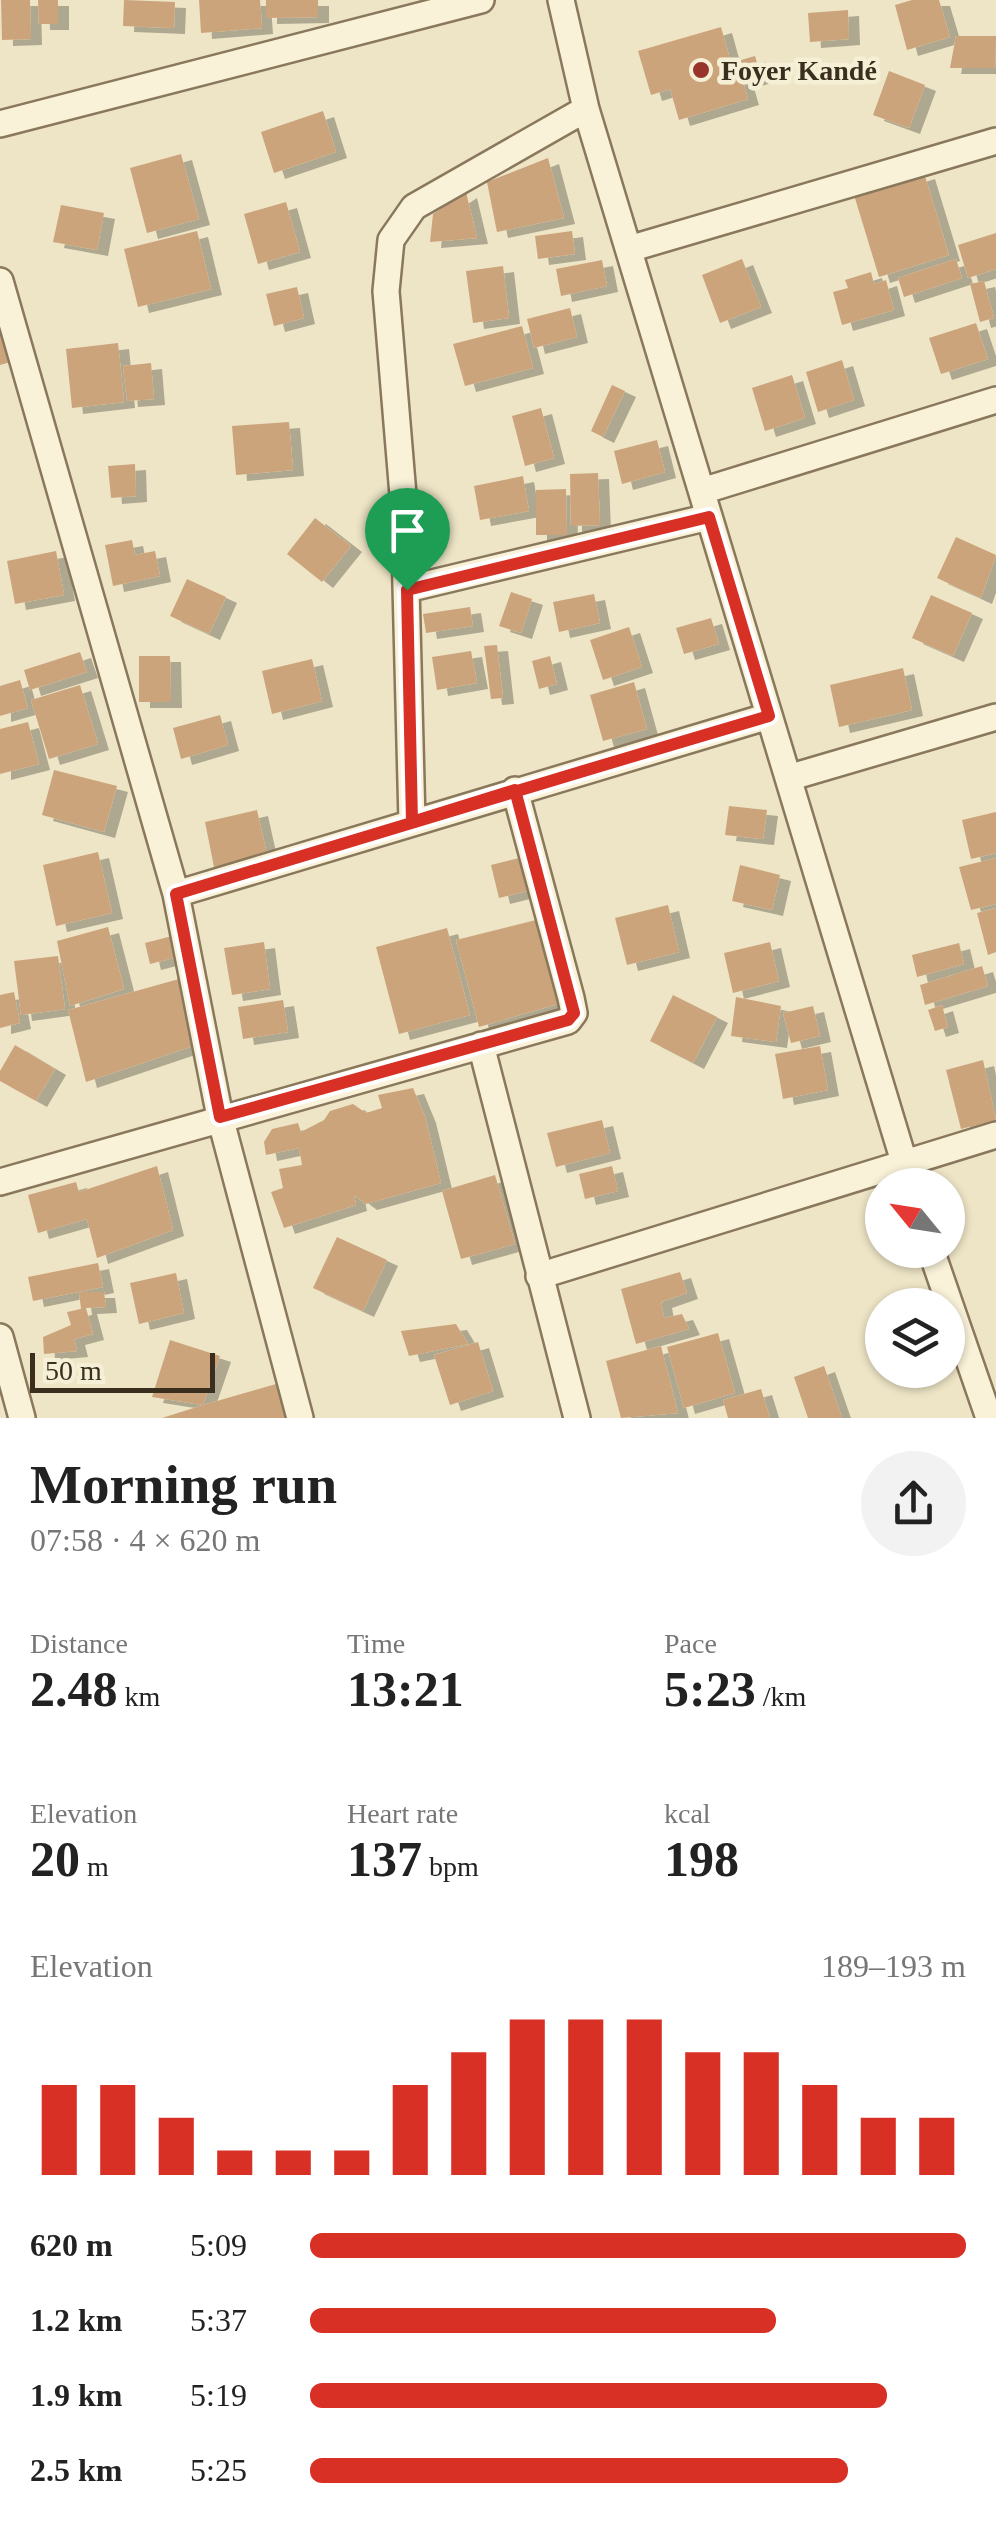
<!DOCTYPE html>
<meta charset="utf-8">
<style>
:root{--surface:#fff;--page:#f2f2f2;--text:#222;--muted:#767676;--accent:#d93025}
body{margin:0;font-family:Georgia,serif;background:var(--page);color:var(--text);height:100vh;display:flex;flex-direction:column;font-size:38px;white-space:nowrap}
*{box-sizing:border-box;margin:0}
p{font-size:32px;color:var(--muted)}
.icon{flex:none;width:55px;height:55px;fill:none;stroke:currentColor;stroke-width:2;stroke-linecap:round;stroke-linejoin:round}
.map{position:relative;height:1418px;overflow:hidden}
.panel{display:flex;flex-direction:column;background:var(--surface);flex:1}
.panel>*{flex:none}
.needle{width:65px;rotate:300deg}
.controls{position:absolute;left:865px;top:1168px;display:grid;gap:20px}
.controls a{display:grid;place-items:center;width:100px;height:100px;border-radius:50%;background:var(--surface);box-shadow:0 2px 8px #0004;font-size:50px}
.scale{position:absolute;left:30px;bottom:25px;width:185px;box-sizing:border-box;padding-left:10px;border:5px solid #3a2e1f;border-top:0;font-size:28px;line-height:35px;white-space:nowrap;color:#3a2e1f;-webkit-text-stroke:8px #f5efd6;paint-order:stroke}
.pin{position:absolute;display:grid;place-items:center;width:85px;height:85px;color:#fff;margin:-102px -42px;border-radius:50% 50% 50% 0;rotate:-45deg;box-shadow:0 0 10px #0007}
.pin .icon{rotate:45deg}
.round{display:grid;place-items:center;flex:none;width:105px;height:105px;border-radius:52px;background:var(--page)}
.head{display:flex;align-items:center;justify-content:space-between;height:170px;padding:0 30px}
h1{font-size:55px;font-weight:700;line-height:75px}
.stats{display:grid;grid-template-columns:repeat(3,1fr);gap:15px;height:170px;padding:10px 30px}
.stats div{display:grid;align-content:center}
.stats b{font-size:50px;font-weight:700}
.stats small{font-size:28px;font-weight:400}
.stats p{font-size:28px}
.chart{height:280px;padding:20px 30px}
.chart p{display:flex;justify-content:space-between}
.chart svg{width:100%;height:180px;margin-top:10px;stroke:var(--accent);stroke-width:6}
ul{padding:0 30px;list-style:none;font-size:32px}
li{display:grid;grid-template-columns:160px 120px 1fr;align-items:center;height:75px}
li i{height:25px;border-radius:12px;background:var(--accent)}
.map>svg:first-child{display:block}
</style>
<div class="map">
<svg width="996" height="1418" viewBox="0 0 996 1418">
<defs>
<filter id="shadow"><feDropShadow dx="11" dy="6" stdDeviation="0" flood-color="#0004"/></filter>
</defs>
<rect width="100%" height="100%" fill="#eee5c6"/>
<path fill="#cca47c" filter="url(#shadow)" d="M1 0H30L31 39 2 40Z
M38 0H58V24H39Z
M124 0 175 2 174 28 123 26Z
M199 0H260L262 28 201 33Z
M266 0H318V17L266 18Z
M912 0H939L950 37 907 50 895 5Z
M848 10 849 39 810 42 808 13Z
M721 27 731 63 755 56 761 77 743 82 748 99 679 120 670 89 651 95 638 51Z
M956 36H996L995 68H950Z
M889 71 925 85 909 128 873 115Z
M323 111 336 152 274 173 261 132Z
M181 154 199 219 147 233 130 168Z
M548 158 564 218 497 232 487 182Z
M924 173 949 255 879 277 854 195Z
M466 192 477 238 430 242 433 214Z
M286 202 300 252 258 264 244 214Z
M61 205 104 213 97 250 53 242Z
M197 231 211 289 138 307 124 249Z
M572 231 575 254 538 259 535 236Z
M996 233V269L968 278 958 245Z
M742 259 761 307 720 323 702 275Z
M956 259 962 278 904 297 898 278Z
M602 260 607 286 561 296 556 269Z
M503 266 509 318 473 323 466 271Z
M871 272 874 284 886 280 894 310 842 325 833 292 848 288 845 280Z
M984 281 994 318 980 322 970 284Z
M297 287 304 318 274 326 266 294Z
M570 308 577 337 534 348 527 319Z
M976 323 988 359 941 374 929 338Z
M8 325 18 360 0 365V328Z
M522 326 533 368 465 386 453 344Z
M118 343 124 402 72 408 66 349Z
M842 360 854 400 818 412 806 372Z
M151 363 154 399 127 401 123 366Z
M792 375 805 418 765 431 752 388Z
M612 385 625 391 603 437 591 431Z
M541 408 554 458 525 466 512 416Z
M289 422 293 470 236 475 232 426Z
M657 440 665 472 622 484 614 451Z
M135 464 136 496 111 498 108 466Z
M598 473 600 525 571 526 570 474Z
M523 476 529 511 480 520 474 486Z
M566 489 567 535H536V490Z
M315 518 351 546 322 582 287 554Z
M956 537 996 555 981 598 937 578Z
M132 540 135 555 155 551 160 576 113 586 105 545Z
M56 551 64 595 15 604 7 561Z
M187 579 226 597 209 634 170 616Z
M511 592 532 599 521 633 499 626Z
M594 594 600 623 559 632 553 602Z
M931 595 972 613 953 656 912 638Z
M470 607 473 626 426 633 423 614Z
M711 618 719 644 684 654 676 628Z
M629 627 642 667 603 680 590 640Z
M497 645 503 698 491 699 484 646Z
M471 651 477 683 437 690 432 657Z
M80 652 87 672 30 690 24 670Z
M139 656H170L171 702H139Z
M550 656 557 684 539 689 532 661Z
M312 659 322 701 272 714 262 671Z
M903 668 912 710 839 727 830 685Z
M20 680 28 708 0 716V686Z
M634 682 647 729 603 741 590 695Z
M80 685 98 744 49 759 31 700Z
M220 715 228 745 181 759 173 728Z
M28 722 39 764 0 774V729Z
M54 770 117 786 104 832 42 815Z
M729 806 767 810 763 839 725 835Z
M257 810 267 855 214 867 205 822Z
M996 812V853L971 859 962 820Z
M98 852 112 913 56 926 43 865Z
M519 858 527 891 499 898 491 865Z
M996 858V904L971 910 959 867Z
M740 865 780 875 772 910 732 901Z
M668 905 679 952 627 965 615 918Z
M996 908V952L988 955 977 913Z
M540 919 561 1003 479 1027 456 940Z
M108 927 124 989 70 1006 57 941Z
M447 928 470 1015 399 1034 376 947Z
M172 936 177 957 150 964 145 943Z
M264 942 270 989 232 995 224 948Z
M770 942 779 981 733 993 724 953Z
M959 943 964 964 917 977 912 955Z
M58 956 65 1009 21 1015 14 961Z
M982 966 988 986 925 1005 920 985Z
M179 979 199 1044 86 1082 68 1010Z
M14 992 20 1023 0 1028V995Z
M673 995 717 1017 693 1063 650 1041Z
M736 997 781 1006 776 1042 731 1036Z
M283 1000 288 1032 243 1039 238 1007Z
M942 1005 948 1027 935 1031 928 1010Z
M813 1006 820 1036 791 1043 783 1013Z
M15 1045 55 1069 36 1101 0 1081V1071Z
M820 1046 828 1090 783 1099 775 1054Z
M983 1060 996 1120 961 1129 946 1070Z
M413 1088 425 1117 441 1183 366 1204 354 1195 356 1205 284 1228 271 1192 283 1188 279 1169 302 1165 299 1148 266 1155 264 1142 272 1129 298 1123 301 1132 324 1120 330 1111 353 1104 366 1113 382 1108 378 1095Z
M602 1120 610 1153 556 1167 547 1133Z
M157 1166 173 1230 97 1258 87 1219 38 1233 28 1195 76 1182 79 1192Z
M612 1166 618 1191 585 1199 579 1174Z
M495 1175 515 1244 461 1259 442 1191Z
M337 1237 387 1260 363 1311 313 1288Z
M98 1263 103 1287 33 1301 28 1277Z
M680 1272 687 1293 661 1302 664 1318 682 1314 689 1329 636 1344 621 1289Z
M176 1273 184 1313 139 1324 130 1283Z
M79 1292H104L106 1307 86 1308 93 1334 74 1339 77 1351 44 1354 43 1337 71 1325 67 1312 81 1309Z
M456 1324 468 1344 409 1356 401 1331Z
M718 1333 735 1393 684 1408 667 1347Z
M170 1340 220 1356 203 1405 276 1384 286 1418H162L203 1405 152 1397Z
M478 1342 493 1391 450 1405 434 1355Z
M661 1346 678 1413 621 1418 606 1361Z
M824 1366 842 1418H808L794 1377Z
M761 1389 770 1418H728L723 1400Z"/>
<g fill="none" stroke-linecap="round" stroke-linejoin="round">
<defs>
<path id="minor" d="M561 0 586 109 911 1185
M0 124 481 0
M629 249 996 141
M0 281 176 894 220 1117 300 1418
M702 491 996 400
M407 589 709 517
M788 778 996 717
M412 822 404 507 386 291 391 240 414 207 586 109
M176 894 769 716
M481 1045 577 1418
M0 1182 568 1021 574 1013 571 998 515 790
M931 1250 989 1418
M539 1276 996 1135
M0 1337 22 1418"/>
</defs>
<use href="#minor" stroke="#89785c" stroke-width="30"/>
<use href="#minor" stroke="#f9f2d9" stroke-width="25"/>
</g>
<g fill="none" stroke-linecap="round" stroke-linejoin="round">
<defs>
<path id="route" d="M407 590 412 822 515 790 574 1013 568 1020 220 1117 176 894C374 834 571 774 769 716L709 517 407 590"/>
</defs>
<use href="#route" stroke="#fff" stroke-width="20"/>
<use href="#route" stroke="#d93025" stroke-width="12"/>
</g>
<circle fill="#98342c" stroke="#f5efd6" stroke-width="4" cx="701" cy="70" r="10"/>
<g text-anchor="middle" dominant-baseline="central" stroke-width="9" stroke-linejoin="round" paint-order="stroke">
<g font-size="28" font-weight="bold" fill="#3a2e1f" stroke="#f5efd6" text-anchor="start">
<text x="721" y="70">Foyer Kandé</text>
</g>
</g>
</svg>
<div class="controls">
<a><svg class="needle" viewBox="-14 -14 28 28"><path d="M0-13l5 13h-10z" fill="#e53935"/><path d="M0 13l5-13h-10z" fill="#767676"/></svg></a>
<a><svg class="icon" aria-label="layers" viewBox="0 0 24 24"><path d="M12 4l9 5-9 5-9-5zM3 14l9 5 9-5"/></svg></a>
</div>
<div class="scale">50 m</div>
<div class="pin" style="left:407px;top:590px;background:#1e9e55"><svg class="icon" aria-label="arrive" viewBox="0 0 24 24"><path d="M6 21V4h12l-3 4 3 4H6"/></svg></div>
</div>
<section class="panel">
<div class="head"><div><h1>Morning run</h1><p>07:58 · 4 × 620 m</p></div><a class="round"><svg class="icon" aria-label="share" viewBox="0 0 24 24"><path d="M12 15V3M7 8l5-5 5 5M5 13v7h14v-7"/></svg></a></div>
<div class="stats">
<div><p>Distance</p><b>2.48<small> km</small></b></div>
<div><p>Time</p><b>13:21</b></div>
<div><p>Pace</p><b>5:23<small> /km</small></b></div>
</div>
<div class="stats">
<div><p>Elevation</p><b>20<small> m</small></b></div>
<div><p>Heart rate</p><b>137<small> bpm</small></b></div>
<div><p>kcal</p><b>198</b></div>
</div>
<div class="chart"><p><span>Elevation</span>189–193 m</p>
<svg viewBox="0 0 160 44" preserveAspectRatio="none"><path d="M5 44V22M15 44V22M25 44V30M35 44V38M45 44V38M55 44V38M65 44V22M75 44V14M85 44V6M95 44V6M105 44V6M115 44V14M125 44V14M135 44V22M145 44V30M155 44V30"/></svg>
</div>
<ul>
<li><b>620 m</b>5:09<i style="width:100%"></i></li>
<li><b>1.2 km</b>5:37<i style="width:71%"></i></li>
<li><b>1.9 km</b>5:19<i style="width:88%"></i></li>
<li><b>2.5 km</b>5:25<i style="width:82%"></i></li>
</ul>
</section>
